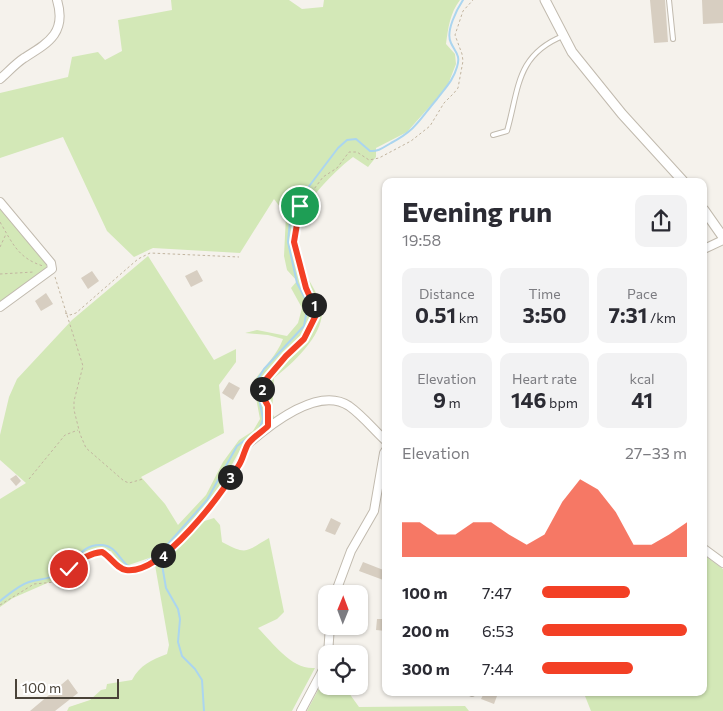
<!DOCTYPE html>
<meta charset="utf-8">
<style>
:root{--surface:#fff;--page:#f2f2f3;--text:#2b2b33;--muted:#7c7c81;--accent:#f34025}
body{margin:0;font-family:Commissioner,sans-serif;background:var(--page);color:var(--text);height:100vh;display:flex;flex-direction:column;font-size:19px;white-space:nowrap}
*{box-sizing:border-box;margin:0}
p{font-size:16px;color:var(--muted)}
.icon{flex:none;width:28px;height:28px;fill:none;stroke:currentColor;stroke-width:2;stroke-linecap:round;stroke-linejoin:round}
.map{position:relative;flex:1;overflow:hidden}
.details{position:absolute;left:382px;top:178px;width:325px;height:518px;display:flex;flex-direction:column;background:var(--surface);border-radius:10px;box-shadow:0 1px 4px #0004}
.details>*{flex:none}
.needle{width:32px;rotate:1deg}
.fabs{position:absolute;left:318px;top:585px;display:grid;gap:10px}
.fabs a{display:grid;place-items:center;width:50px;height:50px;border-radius:10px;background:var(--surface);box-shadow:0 1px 4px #0004;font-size:25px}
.scale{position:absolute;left:15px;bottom:12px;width:104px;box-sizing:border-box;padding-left:5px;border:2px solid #4a4339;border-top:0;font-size:14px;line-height:18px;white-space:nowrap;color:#4a4339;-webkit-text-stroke:4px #fff;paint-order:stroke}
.pin{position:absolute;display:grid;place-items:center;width:42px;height:42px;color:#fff;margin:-21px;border:2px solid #fff;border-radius:50%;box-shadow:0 1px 5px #0007}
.km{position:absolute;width:25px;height:25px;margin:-12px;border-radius:50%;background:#222;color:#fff;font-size:14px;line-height:25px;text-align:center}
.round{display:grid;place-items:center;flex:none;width:52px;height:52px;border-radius:10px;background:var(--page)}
.summary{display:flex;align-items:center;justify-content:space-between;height:85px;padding:0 20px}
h1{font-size:28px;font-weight:700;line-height:38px}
.metrics{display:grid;grid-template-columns:repeat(3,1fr);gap:8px;height:85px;padding:5px 20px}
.metrics div{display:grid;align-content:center;border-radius:10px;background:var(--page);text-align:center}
.metrics b{font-size:21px;font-weight:700}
.metrics small{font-size:14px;font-weight:400}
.metrics p{font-size:14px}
.chart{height:140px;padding:10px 20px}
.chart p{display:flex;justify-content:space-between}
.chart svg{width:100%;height:90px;margin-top:5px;fill:var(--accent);opacity:.7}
ul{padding:0 20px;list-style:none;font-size:16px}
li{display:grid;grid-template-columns:80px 60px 1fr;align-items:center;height:38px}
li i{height:12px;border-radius:6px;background:var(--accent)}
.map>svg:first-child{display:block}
</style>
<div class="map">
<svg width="723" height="711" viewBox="0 0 723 711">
<rect width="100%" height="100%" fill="#f5f2ec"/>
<path fill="#d3e8b7" d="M171 0H289L302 9 323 7 324 0H460C450 13 448 28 446 44L455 54 456 64 447 87 407 132 376 148V157L368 167 353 157C332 173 294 211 295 239 295 248 300 261 303 269 309 282 321 297 322 311 323 336 292 364 274 378L272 413 279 425 249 438 241 448 216 494 200 511 182 537 170 546 169 556 180 547 195 524 214 518 220 525 222 542C248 556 246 551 269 538L284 612 277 619 258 628C274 644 292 670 315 668L292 711H67L69 707 90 700 101 690 106 689 107 684 132 680C140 665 151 660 167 654L169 645 155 565 158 563 154 564 152 557 123 567 111 551 88 554 75 562 61 577 13 598 0 607V499L26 483 0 460V435L9 397 17 379 72 320 148 256 214 360 236 349V362L219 385 224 433 141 477 165 504 178 525 206 495 223 462 239 440 253 431 260 419 253 382C264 367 277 355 283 339L268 335 245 333 257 330 287 336 298 323 302 308 291 288 297 281 287 270 284 256 286 215 274 199 240 253 153 248 134 257 107 231 63 137 0 158V93L68 77 72 57 98 52 105 60 122 51 118 20 172 10Z
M0 209 47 262 46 274 0 303Z
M704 555 723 569V711H591L583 691H704Z
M326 675V686H344L359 707 465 706 469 711H307Z"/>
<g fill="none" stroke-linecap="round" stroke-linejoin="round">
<path stroke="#abd5ef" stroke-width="2" d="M160 553 166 588 178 609 180 619 178 642 182 656 195 669 202 680 204 711
M0 601C9 594 19 585 29 582 39 579 50 579 59 574 76 565 80 543 102 545 116 546 119 559 128 566H138L160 553 207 500 237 446 259 430 263 419 256 382 264 369 304 326 308 304 297 283 288 242 291 210 338 148 347 140 356 139 370 151C378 152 384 147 391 143 417 129 419 120 437 99 445 88 453 81 457 67 461 55 455 52 451 43 445 32 457 9 463 0"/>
</g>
<path fill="#d7cec1" d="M650 0H665L668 42 654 43Z
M702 0H723V23L703 24Z
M197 270 203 281 191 287 185 276Z
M92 271 99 281 88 289 81 278Z
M46 293 53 304 41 311 35 301Z
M229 382 240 388 233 400 222 393Z
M16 475 21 481 16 486 10 479Z
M331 518 341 523 335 535 325 531Z
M363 562 386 571V581L359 571Z
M377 619H386V631L376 630Z
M68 679 78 693 55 711H30Z
M484 693 497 696 494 704 481 699Z"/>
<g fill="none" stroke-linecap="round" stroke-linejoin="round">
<defs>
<path id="service" d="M669 0 673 39
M493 135 507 131C519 89 516 55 563 36"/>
<path id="minor" d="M0 79C8 72 15 64 24 58 48 43 67 33 57 0
M0 202 51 263 52 269 0 307
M704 249 723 240
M249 443C271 424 319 386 349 406 363 416 374 430 386 441
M704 549 723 563
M335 594 351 551 374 511 384 453 386 450
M328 654 330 626
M472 692V691
M301 711 326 664"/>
<path id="tertiary" d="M545 0 572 52 622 114 683 181
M704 210 723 237"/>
</defs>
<use href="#service" stroke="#c1baae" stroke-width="6"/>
<use href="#minor" stroke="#c1baae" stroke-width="10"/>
<use href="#tertiary" stroke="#c1baae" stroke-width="11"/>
<path stroke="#c2b5a0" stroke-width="1" stroke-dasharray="2.5 2.5" stroke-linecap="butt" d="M0 222C13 244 18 258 43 266
M0 247 6 234
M0 274 34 272
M55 277 83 366 74 401V410L80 434 86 448 124 481 129 483 143 479
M65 313 70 315 76 313 138 259 150 253 239 257
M269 418 268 406 262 395 263 383 286 356 304 339 315 317 316 310 306 288 294 243 297 212 323 177 337 168 349 152H357L369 160 379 158 411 141 430 126 444 103 454 93 458 88 463 61 462 54 455 35 463 11 473 0
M29 479 65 435 78 430
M0 605 34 584 55 582 77 562 94 552 102 551C110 556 117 569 126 570 165 576 233 480 246 449"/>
<use href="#service" stroke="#fff" stroke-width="4"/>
<use href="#minor" stroke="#fff" stroke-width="8"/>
<use href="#tertiary" stroke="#fff" stroke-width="9"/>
</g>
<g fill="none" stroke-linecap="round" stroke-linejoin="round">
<defs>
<path id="route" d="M69 569C79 560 89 553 102 552 110 556 117 569 126 570 163 575 222 493 239 465 243 459 244 451 248 444 253 437 262 432 268 426V406L262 395 263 383 286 356 304 339 315 317 316 310 306 288 294 242 300 206"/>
</defs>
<use href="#route" stroke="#fff" stroke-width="10"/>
<use href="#route" stroke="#f34025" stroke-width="6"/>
</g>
</svg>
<div class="fabs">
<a><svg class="needle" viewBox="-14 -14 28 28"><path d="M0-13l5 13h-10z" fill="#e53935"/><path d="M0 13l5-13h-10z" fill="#7c7c81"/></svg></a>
<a><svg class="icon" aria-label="locate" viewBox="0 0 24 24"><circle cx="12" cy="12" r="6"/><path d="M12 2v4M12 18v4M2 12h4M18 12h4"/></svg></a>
</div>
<div class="scale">100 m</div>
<div class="pin" style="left:300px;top:206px;background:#1e9e55"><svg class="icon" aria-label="arrive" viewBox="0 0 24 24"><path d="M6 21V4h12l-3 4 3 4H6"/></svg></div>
<div class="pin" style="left:69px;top:569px;background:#d93025"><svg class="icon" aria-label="check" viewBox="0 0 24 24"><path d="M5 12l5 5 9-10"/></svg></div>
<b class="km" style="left:314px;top:305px">1</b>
<b class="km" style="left:262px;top:389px">2</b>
<b class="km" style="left:230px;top:477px">3</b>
<b class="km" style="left:163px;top:555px">4</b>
<section class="details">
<div class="summary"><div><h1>Evening run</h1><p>19:58</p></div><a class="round"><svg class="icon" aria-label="share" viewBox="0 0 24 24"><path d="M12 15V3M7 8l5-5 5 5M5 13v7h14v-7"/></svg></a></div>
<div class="metrics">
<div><p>Distance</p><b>0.51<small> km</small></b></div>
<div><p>Time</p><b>3:50</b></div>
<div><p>Pace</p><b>7:31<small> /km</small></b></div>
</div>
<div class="metrics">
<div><p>Elevation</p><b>9<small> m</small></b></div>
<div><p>Heart rate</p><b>146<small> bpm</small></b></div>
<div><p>kcal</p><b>41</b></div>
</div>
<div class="chart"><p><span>Elevation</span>27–33 m</p>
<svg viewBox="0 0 160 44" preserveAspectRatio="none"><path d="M0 44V27L10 27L20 33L30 33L40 27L50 27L60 33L70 38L80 33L90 17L100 6L110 11L120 22L130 38L140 38L150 33L160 27V44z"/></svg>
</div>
<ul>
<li><b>100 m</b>7:47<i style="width:61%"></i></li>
<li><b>200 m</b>6:53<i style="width:100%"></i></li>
<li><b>300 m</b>7:44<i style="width:63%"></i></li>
</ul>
</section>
</div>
